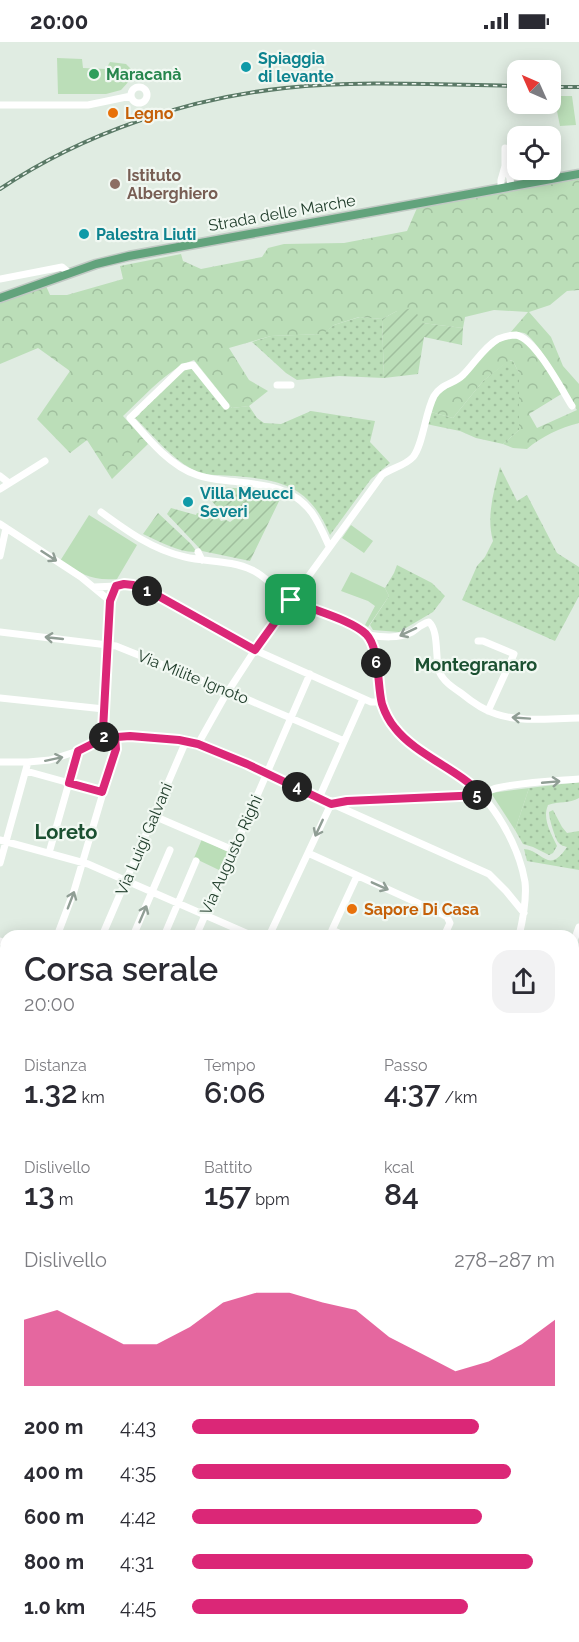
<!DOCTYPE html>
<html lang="it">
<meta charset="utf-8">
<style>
:root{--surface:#fff;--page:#f2f2f3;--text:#2b2b33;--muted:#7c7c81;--accent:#db2777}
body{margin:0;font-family:Raleway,sans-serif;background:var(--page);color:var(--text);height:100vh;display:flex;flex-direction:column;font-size:22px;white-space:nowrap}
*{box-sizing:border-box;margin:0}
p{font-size:20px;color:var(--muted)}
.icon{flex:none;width:33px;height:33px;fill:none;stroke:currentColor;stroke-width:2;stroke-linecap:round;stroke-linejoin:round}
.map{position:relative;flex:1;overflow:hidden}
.drawer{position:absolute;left:0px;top:888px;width:579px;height:712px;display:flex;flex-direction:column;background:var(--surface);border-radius:18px 18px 0 0;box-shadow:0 3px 15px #0003}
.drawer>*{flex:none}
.needle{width:39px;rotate:315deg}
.fabs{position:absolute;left:507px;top:18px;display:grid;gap:12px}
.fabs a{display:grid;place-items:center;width:54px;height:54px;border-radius:12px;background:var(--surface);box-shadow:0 3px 15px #0003;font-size:30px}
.pin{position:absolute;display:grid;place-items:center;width:51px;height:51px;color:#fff;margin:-26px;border-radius:12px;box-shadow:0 3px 9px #0006}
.km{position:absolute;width:30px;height:30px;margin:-15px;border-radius:50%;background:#222;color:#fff;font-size:16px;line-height:30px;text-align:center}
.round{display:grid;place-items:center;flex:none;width:63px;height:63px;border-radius:18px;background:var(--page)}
.summary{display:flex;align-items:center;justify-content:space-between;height:102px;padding:0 24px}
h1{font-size:33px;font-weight:600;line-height:45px}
.metrics{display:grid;grid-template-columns:repeat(3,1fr);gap:9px;height:102px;padding:6px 24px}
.metrics div{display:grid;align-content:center}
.metrics b{font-size:30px;font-weight:600}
.metrics small{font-size:16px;font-weight:400}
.metrics p{font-size:16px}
.chart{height:168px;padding:12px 24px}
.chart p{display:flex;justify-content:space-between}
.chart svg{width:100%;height:108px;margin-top:6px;fill:var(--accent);opacity:.7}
ul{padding:0 24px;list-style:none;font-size:20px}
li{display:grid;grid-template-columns:96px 72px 1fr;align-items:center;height:45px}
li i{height:15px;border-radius:8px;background:var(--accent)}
.status{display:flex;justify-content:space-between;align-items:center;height:42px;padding:0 30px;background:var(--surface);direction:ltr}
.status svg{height:16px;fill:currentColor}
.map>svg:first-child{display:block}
</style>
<div class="status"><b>20:00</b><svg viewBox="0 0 49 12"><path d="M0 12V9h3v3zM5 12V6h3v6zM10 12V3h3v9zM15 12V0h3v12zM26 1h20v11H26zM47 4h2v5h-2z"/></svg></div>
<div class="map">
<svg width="579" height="1600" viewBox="0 0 579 1600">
<defs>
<pattern id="grass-dots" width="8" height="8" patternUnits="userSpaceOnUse" patternTransform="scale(1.5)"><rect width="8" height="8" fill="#bbdeb8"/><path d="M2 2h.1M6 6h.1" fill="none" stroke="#a0bf9e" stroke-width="1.8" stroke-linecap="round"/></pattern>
<pattern id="forest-crowns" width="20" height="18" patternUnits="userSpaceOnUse" patternTransform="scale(1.5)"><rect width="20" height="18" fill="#bbdeb8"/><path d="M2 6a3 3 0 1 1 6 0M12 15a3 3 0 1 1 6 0" fill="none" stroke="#a0bf9e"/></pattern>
<pattern id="garden-furrows" width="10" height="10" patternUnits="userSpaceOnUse" patternTransform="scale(1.5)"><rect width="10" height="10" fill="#bbdeb8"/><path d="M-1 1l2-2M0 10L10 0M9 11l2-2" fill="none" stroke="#a0bf9e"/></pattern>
</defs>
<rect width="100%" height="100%" fill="#e0ece2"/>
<path fill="url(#grass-dots)" d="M360 275 382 277 384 336 339 334 297 338 286 331 252 300 271 294 322 292 334 283Z
M509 318 513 319 519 331V388L503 402 476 396 460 389 426 382 431 370 453 376 483 339Z
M196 321 232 366 249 364 257 376 264 381 281 382 311 369 375 379 370 400 390 421 371 437 330 493C310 445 284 438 235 434 223 433 210 434 198 430 173 419 154 394 135 376L140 372 138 370 181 330 192 325Z
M500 425 517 459 527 453 557 511 579 525V554L555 599 462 558 477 524 485 515 493 499C486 474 494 449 500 425Z
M397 523 432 541 445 554 433 570 399 590 373 588 370 583 389 554 385 546 394 531Z
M579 740V756C569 762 559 759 548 763 542 777 551 791 557 804L553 811 549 813 533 805 523 802 515 788 529 746Z
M553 768 562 785 567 791 579 789V828L527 819 524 807C544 809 548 833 567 805 564 804 561 804 558 800 555 795 549 777 549 770Z"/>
<path fill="url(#forest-crowns)" d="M579 136V248L567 249 550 263 529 270 551 295 563 324 579 342V381C560 386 542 394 527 407L513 406 503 402 519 388V331L513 319 510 318 483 339 453 376 431 370 436 356 442 347 495 302 509 295 519 296 532 305 563 351 529 372 537 386 577 368C570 355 536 295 524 291 520 290 514 291 510 291L528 270 494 268 465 275 463 286 422 281 397 269 382 277 359 275 334 283 323 292 271 294 229 306 249 338 268 349 249 364 232 366 194 318C168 326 143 356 123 374L148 402 112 437 87 398 70 411 37 377 70 329 38 306 0 322V261L46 244 50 253H67L123 237 120 224 181 212 183 219 201 227 262 215 268 206 284 202 344 201 407 189 417 166Z"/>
<path fill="#bbdeb8" d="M57 16 82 17 83 26 106 27 110 20 126 22 131 27V37L121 48 106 52H58Z
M554 54H572L576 83 560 84Z
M89 473 137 503 117 537C91 539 82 532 60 519Z
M351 483 373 499 364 511 342 496Z
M351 530 385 546 389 554 368 585 365 583 375 564 368 559 341 549Z
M529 746 515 788 491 751Z
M202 797 228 810 219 828 194 816Z
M573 1532 579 1534V1600H552L554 1595 573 1594Z"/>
<path fill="url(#garden-furrows)" d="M414 266 422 281 463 286 462 303 424 295 418 332 384 336 382 277 397 269Z
M208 445 266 447 282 453 250 519 202 509 167 472 171 466 196 473 197 471 209 475 217 474 221 479 226 478 230 480 237 475V471L234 468 219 466 217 469 215 468 216 464 205 451Z
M158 471 191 502 197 510C179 511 159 499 143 492Z
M355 1594H519L521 1600H354Z"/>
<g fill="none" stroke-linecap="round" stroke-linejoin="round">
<path stroke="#85d4c5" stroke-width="1.5" d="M0 1056 6 1061
M573 1398 579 1401"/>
<defs>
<path id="major" d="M0 256 96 222 129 214 579 132"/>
</defs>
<use href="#major" stroke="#c1c9c4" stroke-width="11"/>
<path stroke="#fff" stroke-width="7" d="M131 53a8 8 0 1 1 16 0a8 8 0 1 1-16 0Z
M0 63H88L131 54
M505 124 510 136 511 144
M501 146V138L505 124V106
M0 237 57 226 62 225 69 231
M277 343H291
M226 364 193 323 183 325 130 376C148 397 170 424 197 433 210 438 224 438 238 440 267 443 294 446 312 471 319 481 324 493 329 504
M0 434 9 441
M0 447 45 419
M101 470C127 489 153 508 185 515 206 520 231 518 252 528 267 535 277 549 291 558 312 573 340 574 362 589 383 603 375 654 389 678 404 703 439 720 463 737 493 757 519 804 525 840 527 858 523 877 519 894
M0 482 81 535 110 559
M198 510 202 518
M0 514 6 486
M94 545 116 544
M0 590 116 604 228 649 344 699
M367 593C382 595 398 597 412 590 418 586 421 582 429 580 439 589 435 615 439 629 443 639 452 645 461 651 472 660 483 668 496 672 522 681 553 676 579 676
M478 599H483L514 612 488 669
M0 656 104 667
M104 696 103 688 110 559 116 544 124 542 133 543 153 551 255 608 371 660H382
M198 702 225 654 255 608 382 433C391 426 405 424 413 415 423 403 425 371 434 354 441 342 454 342 463 333 475 321 483 306 498 297 503 295 511 293 516 293 535 296 562 348 572 364
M0 720H28L50 718 78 709 104 696 130 694 149 695 186 699 216 710 267 731 326 759 489 832 506 849 524 871
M26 729 102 750
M319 756 363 657
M331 762 347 759 474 754C482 753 489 748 497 746 523 740 552 739 579 737
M154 774 233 808
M0 798 88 822 253 894
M49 811 78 709
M308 811 442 872 447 875 450 881 444 894
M0 821 28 720
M332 888 357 834
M57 894 74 849 116 707 115 695
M102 894 186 699
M133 894 170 808
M164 894 196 819
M196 894 310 632
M269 894 331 762
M330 894 332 888 345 894
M0 899 6 901
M573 901 579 885
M4 937 6 938
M573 938 579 941
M0 977 6 979
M573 999 579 1001
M2 1049 6 1040
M573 1160 579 1163
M573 1236 579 1239
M0 1238 6 1240
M0 1260 6 1261
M0 1289 6 1271
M573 1296 579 1299
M0 1307 6 1309
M573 1317 579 1304
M573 1367 579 1370
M0 1447 6 1444
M1 1519 6 1532
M0 1579 6 1577
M31 1594 33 1600
M197 1594 198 1600
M112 1600 117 1594
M351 1600 352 1594"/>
<use href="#major" stroke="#62a37c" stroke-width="8"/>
<defs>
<path id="rail" d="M550 45H579
M0 147C84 91 185 57 285 46 361 38 441 43 518 44"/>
</defs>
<use href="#rail" stroke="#5a7966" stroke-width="4"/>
<use href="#rail" stroke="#f1f8f2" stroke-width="1.5" stroke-dasharray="4.5" stroke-linecap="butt"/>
</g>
<defs><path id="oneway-shaft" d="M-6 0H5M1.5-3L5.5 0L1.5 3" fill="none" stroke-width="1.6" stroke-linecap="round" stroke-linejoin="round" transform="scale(1.5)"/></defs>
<g stroke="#909e95">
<use href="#oneway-shaft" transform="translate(49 514) rotate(33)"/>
<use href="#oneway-shaft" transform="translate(408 590) rotate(155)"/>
<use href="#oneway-shaft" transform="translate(54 596) rotate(-174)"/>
<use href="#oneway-shaft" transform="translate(521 676) rotate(-176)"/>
<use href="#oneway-shaft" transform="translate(54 717) rotate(-12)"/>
<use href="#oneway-shaft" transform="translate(551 740) rotate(-5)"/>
<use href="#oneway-shaft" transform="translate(319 786) rotate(115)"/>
<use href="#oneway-shaft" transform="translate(380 844) rotate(24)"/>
<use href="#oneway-shaft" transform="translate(71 858) rotate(-69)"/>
<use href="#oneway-shaft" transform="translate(143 872) rotate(-67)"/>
</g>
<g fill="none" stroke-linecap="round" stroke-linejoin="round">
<defs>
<path id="route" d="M291 558 255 608 153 551 133 543 124 542 116 544 110 559 103 688 104 696 115 695 116 707 102 750 69 741 78 709 104 696 130 694 179 698 198 702 247 722 331 762 347 759 482 753C458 727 416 713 395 686 389 679 385 671 382 662 377 643 380 606 366 592 350 577 311 568 291 558"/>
</defs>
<use href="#route" stroke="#fff" stroke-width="12"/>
<use href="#route" stroke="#db2777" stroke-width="8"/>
</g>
<g fill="#0f9aa8" stroke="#f1f8f2" stroke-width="2">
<circle cx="246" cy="25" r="6"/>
<circle cx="84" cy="192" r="6"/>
<circle cx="188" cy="460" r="6"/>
</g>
<circle fill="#2e9e5b" stroke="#f1f8f2" stroke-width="2" cx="94" cy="32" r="6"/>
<g fill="#e8710a" stroke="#f1f8f2" stroke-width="2">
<circle cx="113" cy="71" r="6"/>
<circle cx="352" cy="867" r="6"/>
</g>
<circle fill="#8d6e63" stroke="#f1f8f2" stroke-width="2" cx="115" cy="142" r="6"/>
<g text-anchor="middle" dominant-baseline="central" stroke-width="4.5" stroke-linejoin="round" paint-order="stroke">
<g font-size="16" font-weight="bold" fill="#0d838f" stroke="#f1f8f2" text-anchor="start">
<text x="258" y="16">Spiaggia<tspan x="258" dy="18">di levante</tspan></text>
<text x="96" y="192">Palestra Liuti</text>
<text x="200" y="451">Villa Meucci<tspan x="200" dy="18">Severi</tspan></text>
</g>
<g font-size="16" font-weight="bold" fill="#27864d" stroke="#f1f8f2" text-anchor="start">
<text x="106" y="32">Maracanà</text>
</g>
<g font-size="16" font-weight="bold" fill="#c56008" stroke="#f1f8f2" text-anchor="start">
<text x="125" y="71">Legno</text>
<text x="364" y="867">Sapore Di Casa</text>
</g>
<g font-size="16" font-weight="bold" fill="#785e54" stroke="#f1f8f2" text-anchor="start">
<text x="127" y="133">Istituto<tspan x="127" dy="18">Alberghiero</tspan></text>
</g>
<g font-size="16" fill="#203d2b" stroke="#f1f8f2">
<text transform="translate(282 171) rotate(-10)">Strada delle Marche</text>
<text transform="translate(193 635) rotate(22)">Via Milite Ignoto</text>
<text transform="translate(144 797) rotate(-67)">Via Luigi Galvani</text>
<text transform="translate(231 813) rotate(-66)">Via Augusto Righi</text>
</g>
<g font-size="18" font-weight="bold" fill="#1b5031" stroke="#f1f8f2">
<text x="476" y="622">Montegranaro</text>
</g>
<g font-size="20" font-weight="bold" fill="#1b5031" stroke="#f1f8f2">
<text x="66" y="790">Loreto</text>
</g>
</g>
</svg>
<div class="fabs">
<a><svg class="needle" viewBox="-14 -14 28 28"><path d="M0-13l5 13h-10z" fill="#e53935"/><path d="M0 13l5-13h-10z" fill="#7c7c81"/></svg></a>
<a><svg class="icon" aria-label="locate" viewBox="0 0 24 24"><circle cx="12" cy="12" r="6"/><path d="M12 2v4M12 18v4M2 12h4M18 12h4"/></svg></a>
</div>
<div class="pin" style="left:291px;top:558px;background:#1e9e55"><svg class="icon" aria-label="arrive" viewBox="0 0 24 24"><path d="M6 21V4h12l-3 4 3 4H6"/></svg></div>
<b class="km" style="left:147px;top:549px">1</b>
<b class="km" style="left:104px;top:695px">2</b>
<b class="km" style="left:297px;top:745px">4</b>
<b class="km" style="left:477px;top:753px">5</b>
<b class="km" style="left:376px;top:621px">6</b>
<section class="drawer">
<div class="summary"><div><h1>Corsa serale</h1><p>20:00</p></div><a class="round"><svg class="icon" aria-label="share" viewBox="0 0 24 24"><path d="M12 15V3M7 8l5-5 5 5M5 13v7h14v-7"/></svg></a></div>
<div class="metrics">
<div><p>Distanza</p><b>1.32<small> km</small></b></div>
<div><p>Tempo</p><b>6:06</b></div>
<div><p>Passo</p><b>4:37<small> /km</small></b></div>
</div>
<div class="metrics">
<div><p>Dislivello</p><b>13<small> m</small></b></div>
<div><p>Battito</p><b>157<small> bpm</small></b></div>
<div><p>kcal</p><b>84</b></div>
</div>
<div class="chart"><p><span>Dislivello</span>278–287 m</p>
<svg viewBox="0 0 160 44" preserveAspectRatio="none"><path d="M0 44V17L10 13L20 20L30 27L40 27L50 20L60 10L70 6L80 6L90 10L100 13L110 24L120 31L130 38L140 34L150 27L160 17V44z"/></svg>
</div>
<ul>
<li><b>200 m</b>4:43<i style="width:79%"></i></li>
<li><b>400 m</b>4:35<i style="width:88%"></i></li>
<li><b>600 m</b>4:42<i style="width:80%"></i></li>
<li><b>800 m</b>4:31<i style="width:94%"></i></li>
<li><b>1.0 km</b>4:45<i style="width:76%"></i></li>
</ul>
</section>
</div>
